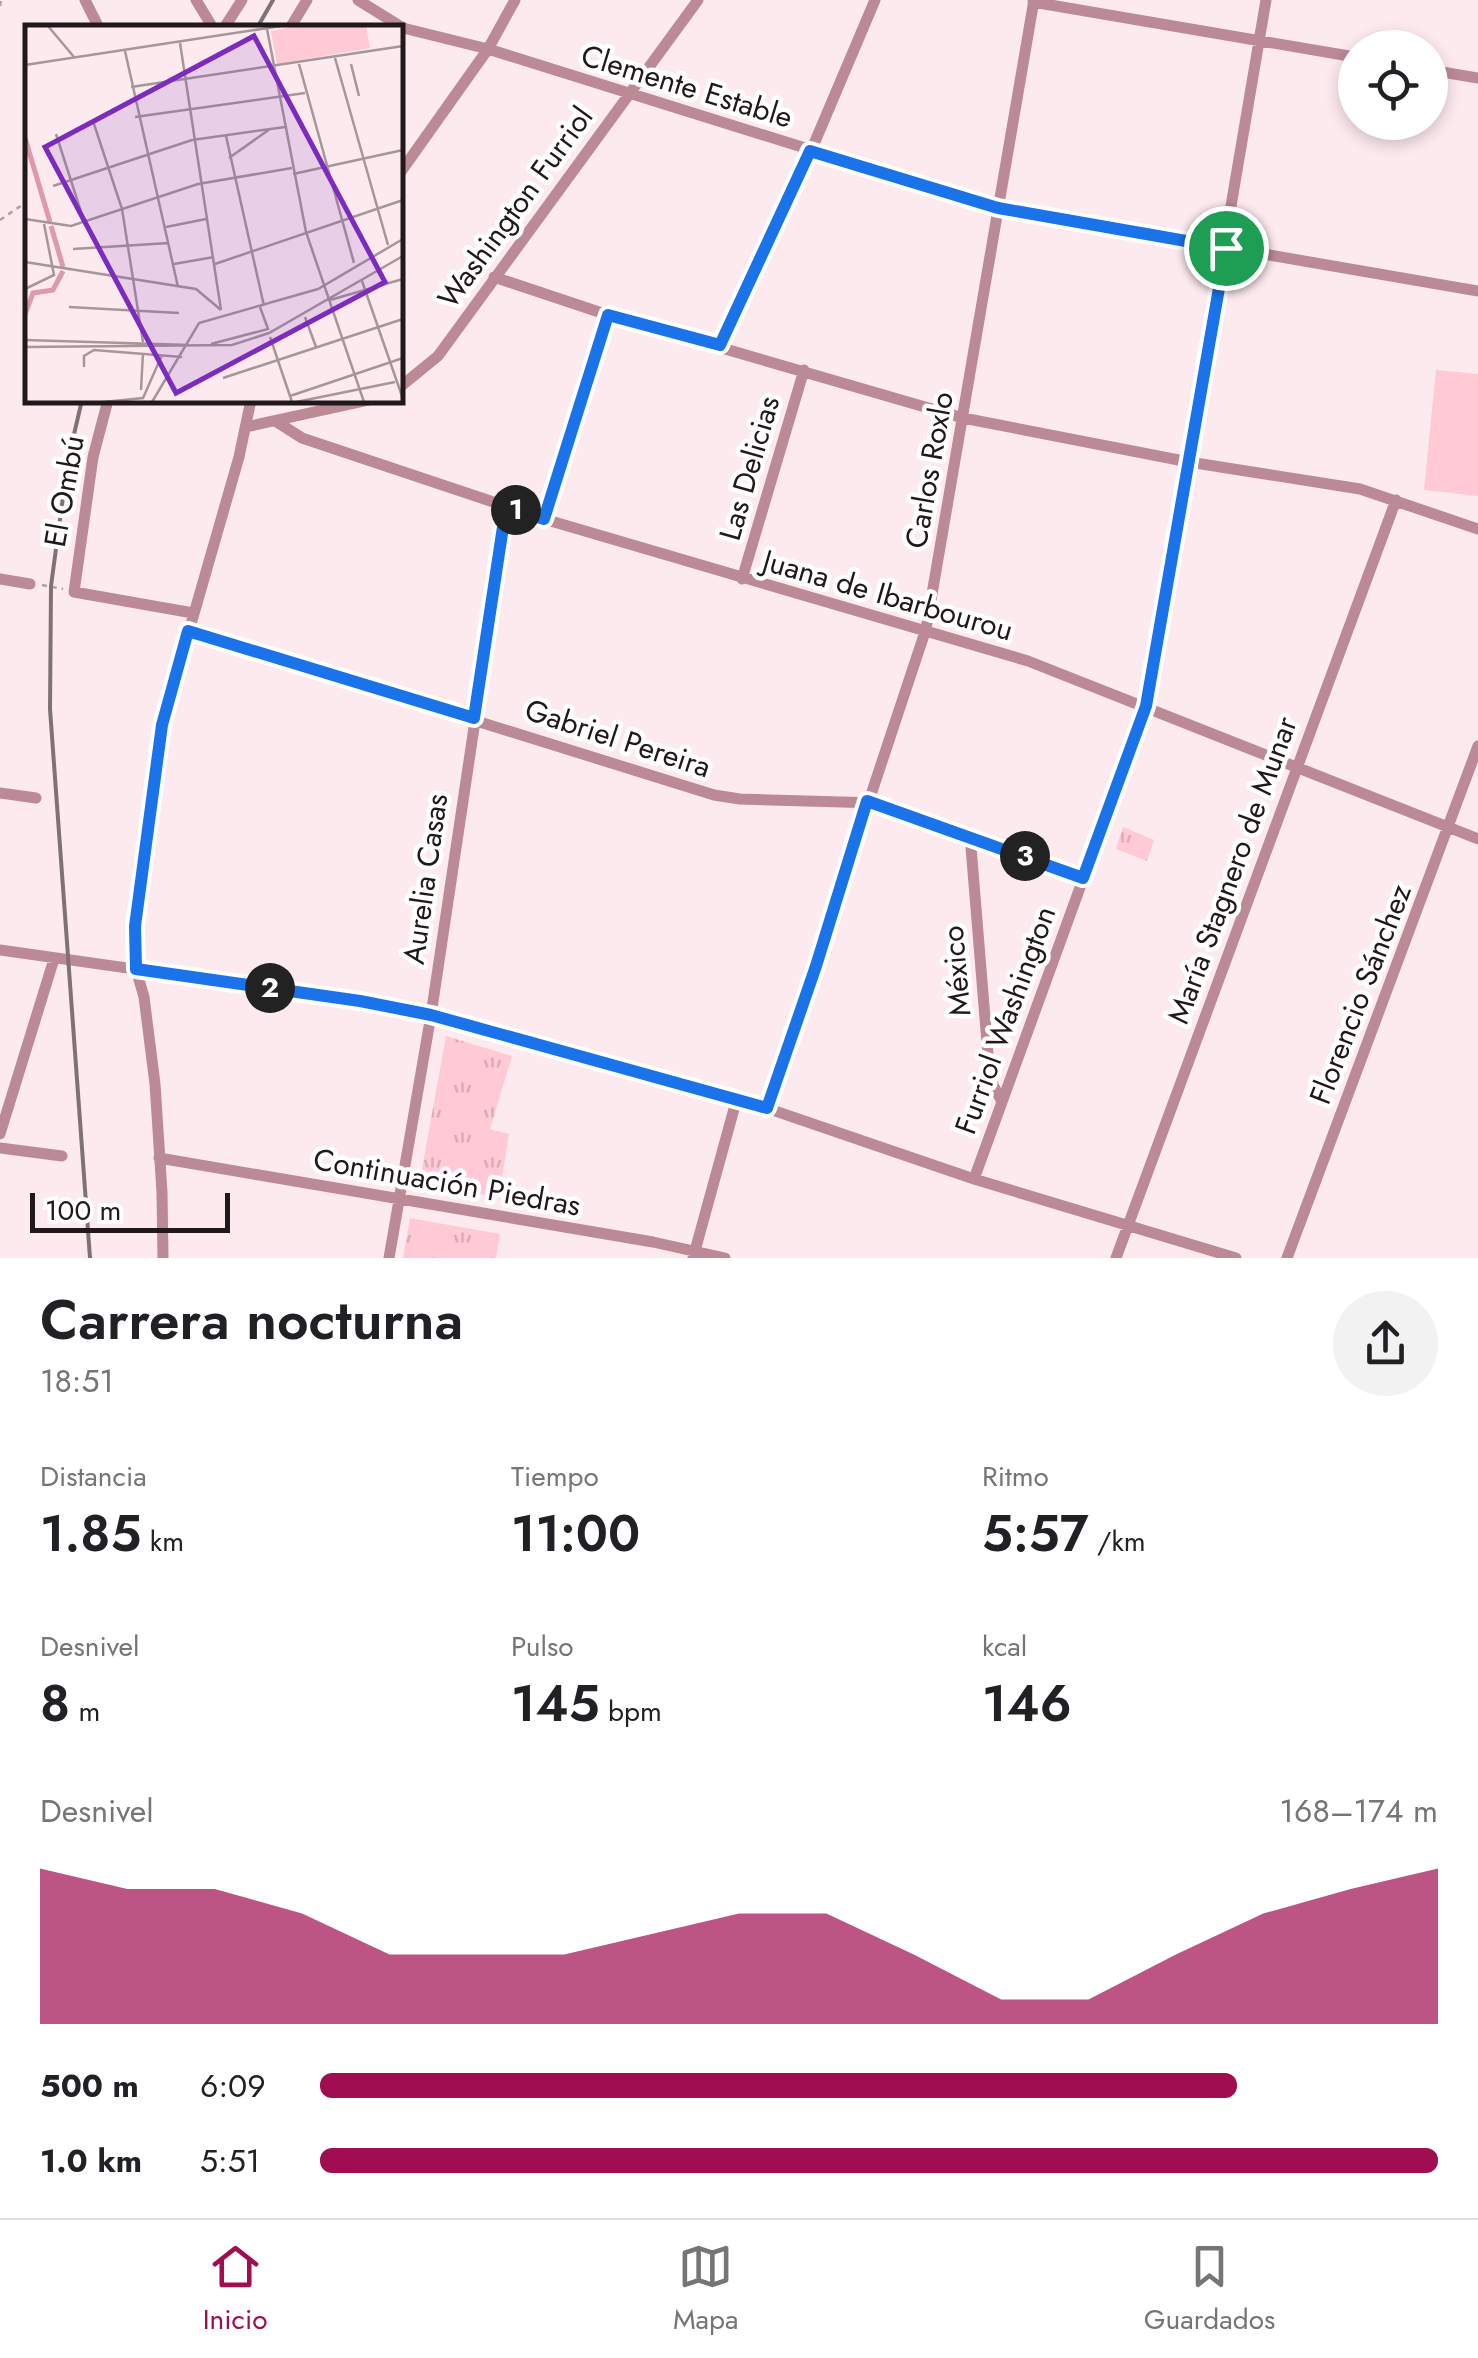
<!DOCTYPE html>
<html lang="es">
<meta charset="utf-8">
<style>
:root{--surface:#fff;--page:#f2f2f2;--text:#202124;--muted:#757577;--line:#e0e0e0;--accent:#a10d51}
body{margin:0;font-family:Jost,sans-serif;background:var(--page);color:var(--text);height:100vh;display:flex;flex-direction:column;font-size:38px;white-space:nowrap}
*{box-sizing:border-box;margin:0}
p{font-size:32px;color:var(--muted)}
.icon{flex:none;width:55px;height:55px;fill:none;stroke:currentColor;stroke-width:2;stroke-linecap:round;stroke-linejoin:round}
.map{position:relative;height:1258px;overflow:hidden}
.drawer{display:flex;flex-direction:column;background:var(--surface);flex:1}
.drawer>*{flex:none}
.fabs{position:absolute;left:1338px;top:30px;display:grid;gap:20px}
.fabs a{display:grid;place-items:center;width:110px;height:110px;border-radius:50%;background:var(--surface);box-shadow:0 5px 15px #0003;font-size:50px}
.scale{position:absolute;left:30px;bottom:25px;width:200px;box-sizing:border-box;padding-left:10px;border:5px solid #20181a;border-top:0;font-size:28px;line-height:35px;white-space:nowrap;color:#20181a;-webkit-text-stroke:8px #fff;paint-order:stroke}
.pin{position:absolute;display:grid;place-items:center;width:85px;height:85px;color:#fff;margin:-42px;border:5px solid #fff;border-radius:50%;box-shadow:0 2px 10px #0007}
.km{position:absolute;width:50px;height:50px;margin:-25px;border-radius:50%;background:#222;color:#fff;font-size:28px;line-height:50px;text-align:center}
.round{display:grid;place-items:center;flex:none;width:105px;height:105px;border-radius:52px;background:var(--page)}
.head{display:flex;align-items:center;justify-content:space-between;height:170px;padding:0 40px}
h1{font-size:55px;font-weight:600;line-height:75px}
.stats{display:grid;grid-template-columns:repeat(3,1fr);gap:15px;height:170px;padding:10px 40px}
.stats div{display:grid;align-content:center}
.stats b{font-size:50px;font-weight:600}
.stats small{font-size:28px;font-weight:400}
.stats p{font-size:28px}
.chart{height:280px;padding:20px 40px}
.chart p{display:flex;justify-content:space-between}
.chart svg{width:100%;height:180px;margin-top:10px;fill:var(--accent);opacity:.7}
ul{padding:0 40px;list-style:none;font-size:32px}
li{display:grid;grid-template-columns:160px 120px 1fr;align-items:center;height:75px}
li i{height:25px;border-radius:12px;background:var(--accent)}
.dock{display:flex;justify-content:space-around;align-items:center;height:140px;border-top:2px solid var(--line);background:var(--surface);font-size:28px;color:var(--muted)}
.dock a{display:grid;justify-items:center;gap:5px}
.dock .on{color:var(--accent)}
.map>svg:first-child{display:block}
</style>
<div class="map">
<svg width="1478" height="1258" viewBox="0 0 1478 1258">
<defs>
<pattern id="grass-tufts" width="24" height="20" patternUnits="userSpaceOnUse" patternTransform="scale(2.5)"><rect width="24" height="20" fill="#ffc9d6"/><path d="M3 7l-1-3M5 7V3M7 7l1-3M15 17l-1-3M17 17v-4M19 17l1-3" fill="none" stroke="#daacb7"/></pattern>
</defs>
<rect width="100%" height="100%" fill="#fdeaef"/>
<path fill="url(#grass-tufts)" d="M1123 827 1154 840 1147 861 1116 849Z
M446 1036 512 1056 490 1129 509 1134 499 1197 419 1185Z
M410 1218 500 1234 496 1258H403Z"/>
<path fill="#ffc9d6" d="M1436 370 1478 374V496L1424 490Z"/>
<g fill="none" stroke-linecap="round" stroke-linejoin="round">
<path stroke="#ae9fa3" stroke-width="2.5" stroke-dasharray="5 5" stroke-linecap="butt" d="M0 6 1 0
M0 220 28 201
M42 585 63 589"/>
<path stroke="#bc8996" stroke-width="11" d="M85 0 99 28
M196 0 213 28
M358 0 403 28 488 49 997 208 1478 291
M1033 2 1355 57
M224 28 242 0
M290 28 307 0
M1430 70 1478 78
M400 173 488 49 515 0
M494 277 608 315 963 418 1189 462 1360 489 1478 529
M720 345 811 151 875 0
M400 387 438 356 698 0
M108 400 93 457 74 592 193 613
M277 422 302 438 544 519 1028 661 1478 839
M246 427 369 400
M544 519 608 315
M0 579 30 584
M742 579 804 370
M188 631 714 795 740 799 877 803 1083 878
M0 793 36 798
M970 835 990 1079 1001 1100
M0 950 360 1001 463 1023 737 1098 974 1179 1236 1258
M767 1108 926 629 1034 0
M0 1134 54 959
M0 1148 62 1156
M159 1158 653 1242 725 1258
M974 1179 1146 706 1266 0
M163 1258 162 1192 155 1084 144 997 136 969 135 926 162 725 239 457 251 400
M389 1258 431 1015 507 507
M693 1258 737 1098
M1116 1258 1396 500
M1287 1258 1478 746"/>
<path stroke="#7f7275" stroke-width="4" d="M257 28 273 0
M82 400 68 460 51 586 50 709 90 1258"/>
</g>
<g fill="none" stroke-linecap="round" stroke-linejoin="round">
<defs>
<path id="route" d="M810 151 998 208 1226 248 1146 706 1083 878 867 801 816 966 767 1108 431 1015 360 1001 136 969 135 926 162 725 188 631 474 718 506 507 544 519 608 315 720 345Z"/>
</defs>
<use href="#route" stroke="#fff" stroke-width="20"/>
<use href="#route" stroke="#1a73e8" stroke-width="12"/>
</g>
<g text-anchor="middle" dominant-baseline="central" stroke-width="9" stroke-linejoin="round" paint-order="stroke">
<g font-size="30" fill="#20181a" stroke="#fff">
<text transform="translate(687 86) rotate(17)">Clemente Estable</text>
<text transform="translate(515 207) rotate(-54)">Washington Furriol</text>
<text transform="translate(749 468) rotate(-74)">Las Delicias</text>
<text transform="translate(929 470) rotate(-80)">Carlos Roxlo</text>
<text transform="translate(64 491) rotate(-80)">El Ombú</text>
<text transform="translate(888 595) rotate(16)">Juana de Ibarbourou</text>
<text transform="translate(618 738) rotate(18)">Gabriel Pereira</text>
<text transform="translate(1232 870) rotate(-70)">María Stagnero de Munar</text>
<text transform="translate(425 879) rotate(-82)">Aurelia Casas</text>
<text transform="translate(956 971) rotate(-95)">México</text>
<text transform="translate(1360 994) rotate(-69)">Florencio Sánchez</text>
<text transform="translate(1005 1020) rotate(-70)">Furriol Washington</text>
<text transform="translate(447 1182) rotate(10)">Continuación Piedras</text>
</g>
</g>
<g transform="translate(25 25)">
<rect width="378" height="378" fill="#fdeaef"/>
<path d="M272 1H341L345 23 252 39 246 6Z" fill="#ffc9d6"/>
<path fill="none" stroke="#dd9aac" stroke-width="5" d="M0 113 25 197M26 201 38 242M0 289 8 268 28 265 38 246"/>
<path fill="none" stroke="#a5969a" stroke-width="2.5" d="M23 1 49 32M242 4 281 207 339 377M155 18 196 285M100 26 153 262M310 33 363 220M274 39 329 238M326 39 334 71M0 40 256 1M106 62 378 21M110 92 280 68M68 96 97 184 118 317M31 109 59 196M201 111 239 281M204 133 245 104M268 149 378 125M28 161 167 115 260 102M0 194 46 201 173 159 267 143M141 202 181 194M48 224 144 218M0 237 171 264 196 285M149 239 189 232M190 239 378 175M337 256 378 374M0 264 29 250 19 199M305 275 378 254M44 282 154 288M280 292 291 322M245 312 267 377M0 315 164 320M186 319 243 304 235 282M0 322 207 320 244 308 378 231M59 342V331L69 325 157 332M198 353 378 294M116 365 118 328M265 371 378 333M78 377 118 373 137 330M127 377 174 298 293 264 378 214M271 377 370 357"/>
<path fill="#7b2cbf" fill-opacity="0.15" stroke="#7b2cbf" stroke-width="5" d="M229 11 360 257 151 368 20 122Z"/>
<rect width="378" height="378" fill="none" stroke="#20181a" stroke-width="5"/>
</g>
</svg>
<div class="fabs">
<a><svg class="icon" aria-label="locate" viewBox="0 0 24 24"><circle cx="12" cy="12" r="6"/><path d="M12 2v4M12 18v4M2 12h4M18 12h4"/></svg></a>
</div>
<div class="scale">100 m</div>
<div class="pin" style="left:1226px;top:248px;background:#1e9e55"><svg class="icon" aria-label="arrive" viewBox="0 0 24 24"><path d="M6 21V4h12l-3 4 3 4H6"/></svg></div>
<b class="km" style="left:516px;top:510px">1</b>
<b class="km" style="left:270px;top:988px">2</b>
<b class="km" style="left:1025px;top:856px">3</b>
</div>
<section class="drawer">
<div class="head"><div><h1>Carrera nocturna</h1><p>18:51</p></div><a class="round"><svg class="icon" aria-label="share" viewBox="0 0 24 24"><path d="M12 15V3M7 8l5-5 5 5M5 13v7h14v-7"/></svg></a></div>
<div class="stats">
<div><p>Distancia</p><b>1.85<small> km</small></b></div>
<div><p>Tiempo</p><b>11:00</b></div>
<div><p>Ritmo</p><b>5:57<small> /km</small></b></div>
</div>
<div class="stats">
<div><p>Desnivel</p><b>8<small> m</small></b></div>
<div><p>Pulso</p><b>145<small> bpm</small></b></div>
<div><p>kcal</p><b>146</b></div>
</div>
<div class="chart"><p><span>Desnivel</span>168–174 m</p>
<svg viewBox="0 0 160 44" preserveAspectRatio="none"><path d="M0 44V6L10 11L20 11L30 17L40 27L50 27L60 27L70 22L80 17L90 17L100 27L110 38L120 38L130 27L140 17L150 11L160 6V44z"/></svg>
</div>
<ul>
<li><b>500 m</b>6:09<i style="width:82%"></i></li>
<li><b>1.0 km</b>5:51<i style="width:100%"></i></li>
</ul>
</section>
<nav class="dock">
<a class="on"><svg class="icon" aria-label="home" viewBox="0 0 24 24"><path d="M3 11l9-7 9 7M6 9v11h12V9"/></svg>Inicio</a>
<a><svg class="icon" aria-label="map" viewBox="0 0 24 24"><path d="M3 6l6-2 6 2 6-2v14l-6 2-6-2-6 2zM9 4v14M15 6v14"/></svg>Mapa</a>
<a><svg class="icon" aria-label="saved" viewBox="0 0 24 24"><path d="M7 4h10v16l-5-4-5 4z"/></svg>Guardados</a>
</nav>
